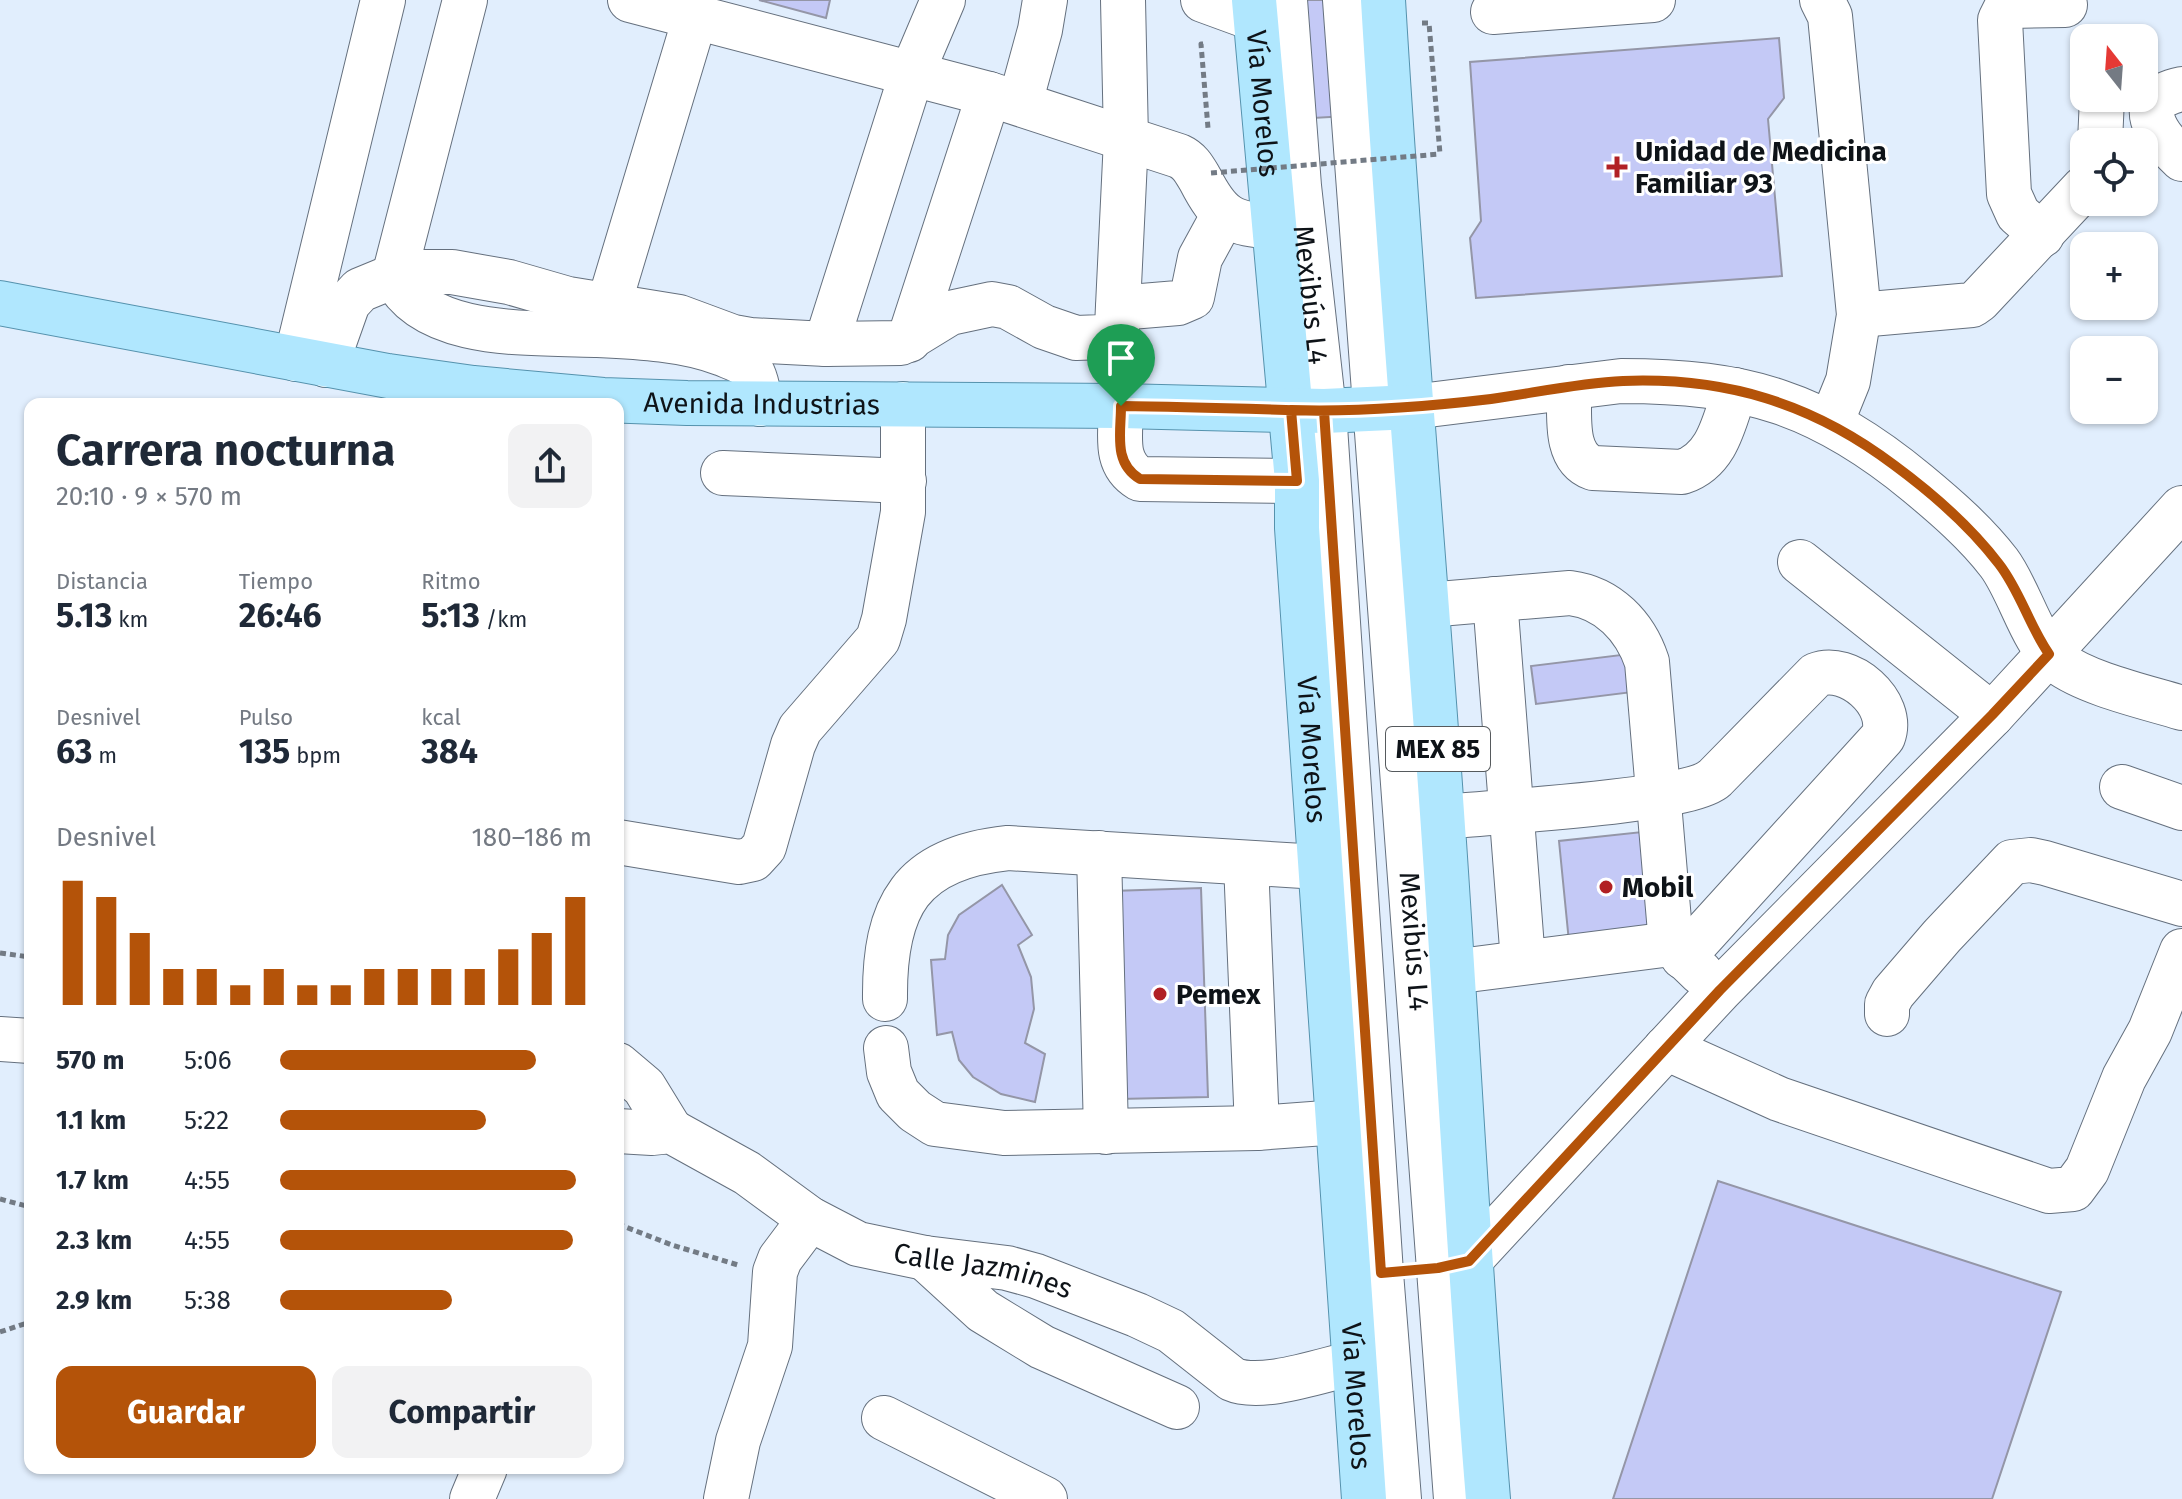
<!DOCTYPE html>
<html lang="es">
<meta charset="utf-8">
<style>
:root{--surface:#fff;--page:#f2f2f3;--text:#1f2937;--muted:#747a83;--accent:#b45309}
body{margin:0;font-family:"Fira Sans",sans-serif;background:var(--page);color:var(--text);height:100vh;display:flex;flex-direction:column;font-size:30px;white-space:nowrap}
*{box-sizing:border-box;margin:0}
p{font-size:26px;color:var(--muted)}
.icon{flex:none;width:44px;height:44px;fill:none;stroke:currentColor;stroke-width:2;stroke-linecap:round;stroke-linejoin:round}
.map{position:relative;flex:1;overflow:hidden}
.details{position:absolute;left:24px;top:398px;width:600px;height:1076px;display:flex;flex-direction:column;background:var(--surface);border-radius:16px;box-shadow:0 2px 6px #0004}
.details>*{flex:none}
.needle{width:52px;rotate:343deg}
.fabs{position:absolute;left:2070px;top:24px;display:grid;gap:16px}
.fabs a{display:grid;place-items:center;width:88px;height:88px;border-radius:16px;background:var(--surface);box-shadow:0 2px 6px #0004;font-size:40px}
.pin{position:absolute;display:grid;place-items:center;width:68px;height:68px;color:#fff;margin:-82px -34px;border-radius:50% 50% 50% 0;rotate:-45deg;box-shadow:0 0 8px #0007}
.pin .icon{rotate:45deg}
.round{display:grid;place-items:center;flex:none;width:84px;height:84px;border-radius:16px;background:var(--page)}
.summary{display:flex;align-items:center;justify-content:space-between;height:136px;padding:0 32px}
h1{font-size:44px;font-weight:700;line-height:60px}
.metrics{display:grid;grid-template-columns:repeat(3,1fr);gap:12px;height:136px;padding:8px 32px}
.metrics div{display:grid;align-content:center}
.metrics b{font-size:34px;font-weight:700}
.metrics small{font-size:22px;font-weight:400}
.metrics p{font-size:22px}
.chart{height:224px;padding:16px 32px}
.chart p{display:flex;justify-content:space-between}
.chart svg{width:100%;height:144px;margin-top:8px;stroke:var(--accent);stroke-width:6}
.action{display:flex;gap:16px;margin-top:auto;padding:16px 32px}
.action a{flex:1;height:92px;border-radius:16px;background:var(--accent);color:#fff;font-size:32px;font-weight:700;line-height:92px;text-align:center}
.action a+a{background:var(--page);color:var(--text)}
ul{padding:0 32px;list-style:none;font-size:26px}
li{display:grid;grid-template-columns:128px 96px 1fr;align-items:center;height:60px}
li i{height:20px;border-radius:10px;background:var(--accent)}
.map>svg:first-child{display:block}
</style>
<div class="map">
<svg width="2182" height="1499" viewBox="0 0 2182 1499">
<rect width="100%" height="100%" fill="#e1eefd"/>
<path fill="#c4c9f6" stroke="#9496a7" stroke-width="2" d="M759 0H830L826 18Z
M1304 0H1338L1347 116 1313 118Z
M1779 38 1784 98 1768 119 1782 276 1476 298 1470 238 1481 221 1470 62Z
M1629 654 1633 692 1536 704 1531 666Z
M1642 832 1653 934 1569 942 1559 841Z
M1002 885 1032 935 1018 945 1031 977 1034 1009 1025 1043 1045 1054 1035 1102 1001 1094 973 1077 959 1060 952 1032 937 1035 931 960 945 959 948 935 959 915Z
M1201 888 1208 1097 1119 1099 1112 891Z
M1718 1181 2061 1292 1992 1499H1613Z"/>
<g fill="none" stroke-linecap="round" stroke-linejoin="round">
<defs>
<g id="minor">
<path d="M465 0 394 276C426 341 535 332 596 335 638 337 684 339 723 354 732 358 744 361 750 369 757 378 758 393 760 404"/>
<path d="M630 0 989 94 1179 156C1190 161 1194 169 1200 179 1220 218 1231 224 1275 227"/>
<path d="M1203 0 1255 19"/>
<path id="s1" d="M1285 0 1299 186 1324 411 1381 1273 1399 1499"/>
<path id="s2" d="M1345 0 1456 1499"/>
<path d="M1822 0 1830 16 1859 315 1848 381 1831 423"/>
<path d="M1493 12 1653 0"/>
<path d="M2182 89C2129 100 2157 136 2182 159"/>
<path d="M1020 103 1040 30 1045 0"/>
<path d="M2100 142 2102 98"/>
<path d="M2042 235 2018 214 2009 194 2000 20 2005 10 2010 6 2065 5"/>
<path d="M1118 308 1178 303 1192 297 1200 258 1224 214"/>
<path d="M1859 315 1972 305 1979 300 2084 188"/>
<path d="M600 334 695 18"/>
<path d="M909 340 989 94"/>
<path d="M826 344 912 73 943 0"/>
<path d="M296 359 383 0"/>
<path d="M326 365 348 303 360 290 394 276 411 272H452L509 282 568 299 679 317 733 337 750 340 826 344 901 343 950 313 992 304 1008 307 1044 327 1076 338 1103 337 1117 327 1126 139 1123 0"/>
<path d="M1569 387C1570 414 1563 457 1593 468L1682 472C1718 460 1724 422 1735 390"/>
<path d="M1121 406C1121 434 1113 463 1140 479L1297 481"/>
<path d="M1412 407 1621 381C1746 381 1820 403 1917 483 1946 507 1976 533 1999 563 2020 591 2032 643 2058 662 2087 684 2146 697 2182 708"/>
<path d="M723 473 904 481"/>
<path d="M1800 562 1992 715"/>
<path d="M1495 599 1523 961"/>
<path d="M1427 605 1570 593C1608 598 1635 626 1647 662L1671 944 1701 973"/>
<path d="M2122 787 2182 808"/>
<path d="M1443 817C1490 812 1689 802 1715 778L1816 675C1848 662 1896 703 1883 737L1683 957"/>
<path d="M618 842 739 862 753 859 764 847 793 745 800 729 878 639 884 619 903 512V404"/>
<path d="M1099 853 1106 1132"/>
<path d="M1246 863 1257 1128"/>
<path d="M1452 972 1671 944"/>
<path d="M885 999C884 906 911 858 1008 848L1319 867"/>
<path d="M1887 1014V1004L1893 993 1942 936 2012 862 2031 860 2045 863 2182 904"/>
<path d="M0 1039 30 1041"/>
<path d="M886 1048 889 1072 898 1094 915 1111 935 1124 1004 1133 1257 1128 1339 1122"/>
<path d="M1666 1048 1779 1099 2049 1191 2073 1189 2087 1170 2124 1078 2150 1031 2182 951"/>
<path d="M618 1065 644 1087 671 1131"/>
<path id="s3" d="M618 1131 652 1133 671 1131 747 1173 810 1219 858 1244 925 1258 1007 1268 1036 1276 1137 1315 1171 1331 1232 1379C1261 1392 1322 1370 1354 1363"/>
<path d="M925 1258 983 1311 1042 1347 1177 1407"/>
<path d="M1443 1267 1469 1261 1720 990 1992 715 2182 508"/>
<path d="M884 1418 1045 1499"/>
<path d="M472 1499 485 1468"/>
<path d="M726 1499 738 1441 770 1346 775 1272 780 1259 810 1219"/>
</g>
<g id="major">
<path id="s4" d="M1254 0 1297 481V528L1364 1499"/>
<path d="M1383 0C1399 271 1423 542 1442 813 1458 1042 1469 1271 1488 1499"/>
<path id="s5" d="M0 303 388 376 473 388 603 400 687 403 1121 406 1324 411 1412 407"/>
</g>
</defs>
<use href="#minor" stroke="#65707e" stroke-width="46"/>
<use href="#major" stroke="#5592ad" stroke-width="46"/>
<path stroke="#737b85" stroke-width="5" stroke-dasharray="6 4" stroke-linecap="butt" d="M1422 23H1429L1440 154
M1203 44H1201L1208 128
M0 953 30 957
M0 1199 30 1207
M618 1224 672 1245 738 1265
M0 1332 30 1322"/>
<use href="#minor" stroke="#fff" stroke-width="44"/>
<use href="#major" stroke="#b0e7fe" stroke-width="44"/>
<path stroke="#737b85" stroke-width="5" stroke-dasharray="6 4" stroke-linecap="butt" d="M1211 173 1440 154"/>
</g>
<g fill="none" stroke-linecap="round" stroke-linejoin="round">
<defs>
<path id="route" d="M1121 406C1189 407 1256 409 1324 411L1381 1273 1438 1268 1469 1261 1720 990 1992 715 2049 654C2029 625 2020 591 1999 564 1970 526 1932 493 1894 465 1812 403 1725 377 1623 381 1578 383 1534 393 1491 399 1424 407 1358 412 1291 410L1297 481 1140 479C1113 463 1121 433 1121 406"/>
</defs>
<use href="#route" stroke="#fff" stroke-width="16"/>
<use href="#route" stroke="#b45309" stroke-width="10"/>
</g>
<g fill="#b12024" stroke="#fff" stroke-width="3">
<path d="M1613 155h8v8h8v8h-8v8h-8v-8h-8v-8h8z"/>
<circle cx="1606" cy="887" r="8"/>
<circle cx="1160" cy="994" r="8"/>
</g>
<g text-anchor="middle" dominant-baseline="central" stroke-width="6" stroke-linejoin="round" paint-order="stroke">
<rect fill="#fff" stroke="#565a5d" stroke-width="2" x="1386" y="727" width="104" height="44" rx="6"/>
<g font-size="26" font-weight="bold" fill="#0e1318">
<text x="1438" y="749">MEX 85</text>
</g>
<g font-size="28" fill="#0e1318" stroke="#fff">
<text stroke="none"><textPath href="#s4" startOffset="104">Vía Morelos</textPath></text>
<text stroke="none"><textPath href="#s1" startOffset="296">Mexibús L4</textPath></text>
<text stroke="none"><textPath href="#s5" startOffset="770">Avenida Industrias</textPath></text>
<text stroke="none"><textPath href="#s4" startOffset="752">Vía Morelos</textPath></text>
<text stroke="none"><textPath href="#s2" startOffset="944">Mexibús L4</textPath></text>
<text stroke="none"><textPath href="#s3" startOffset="400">Calle Jazmines</textPath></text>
<text stroke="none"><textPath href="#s4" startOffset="1400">Vía Morelos</textPath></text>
</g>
<g font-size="28" font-weight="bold" fill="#0e1318" stroke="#fff" text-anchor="start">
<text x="1635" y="151">Unidad de Medicina<tspan x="1635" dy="32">Familiar 93</tspan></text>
<text x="1622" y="887">Mobil</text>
<text x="1176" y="994">Pemex</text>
</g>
</g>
</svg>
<div class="fabs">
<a><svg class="needle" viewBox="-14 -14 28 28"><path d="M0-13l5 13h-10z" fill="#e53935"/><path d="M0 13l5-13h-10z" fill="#747a83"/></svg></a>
<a><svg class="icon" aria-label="locate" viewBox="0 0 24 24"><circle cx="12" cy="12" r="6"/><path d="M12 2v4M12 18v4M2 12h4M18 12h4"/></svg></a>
<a>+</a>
<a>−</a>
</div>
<div class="pin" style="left:1121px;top:406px;background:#1e9e55"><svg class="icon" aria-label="arrive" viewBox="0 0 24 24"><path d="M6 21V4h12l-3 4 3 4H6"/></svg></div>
<section class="details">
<div class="summary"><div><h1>Carrera nocturna</h1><p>20:10 · 9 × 570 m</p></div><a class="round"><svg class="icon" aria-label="share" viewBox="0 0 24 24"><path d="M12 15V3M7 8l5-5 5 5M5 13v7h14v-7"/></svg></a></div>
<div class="metrics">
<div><p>Distancia</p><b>5.13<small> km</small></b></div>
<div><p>Tiempo</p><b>26:46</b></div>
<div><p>Ritmo</p><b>5:13<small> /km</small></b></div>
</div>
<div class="metrics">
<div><p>Desnivel</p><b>63<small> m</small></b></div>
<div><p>Pulso</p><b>135<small> bpm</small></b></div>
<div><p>kcal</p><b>384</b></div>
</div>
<div class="chart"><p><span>Desnivel</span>180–186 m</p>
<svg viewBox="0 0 160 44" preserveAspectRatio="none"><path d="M5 44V6M15 44V11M25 44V22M35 44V33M45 44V33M55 44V38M65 44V33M75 44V38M85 44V38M95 44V33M105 44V33M115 44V33M125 44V33M135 44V27M145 44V22M155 44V11"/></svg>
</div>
<ul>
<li><b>570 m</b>5:06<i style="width:82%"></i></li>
<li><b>1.1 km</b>5:22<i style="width:66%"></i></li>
<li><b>1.7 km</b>4:55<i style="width:95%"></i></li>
<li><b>2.3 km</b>4:55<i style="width:94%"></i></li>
<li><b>2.9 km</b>5:38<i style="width:55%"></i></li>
</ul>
<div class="action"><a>Guardar</a><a>Compartir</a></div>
</section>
</div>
